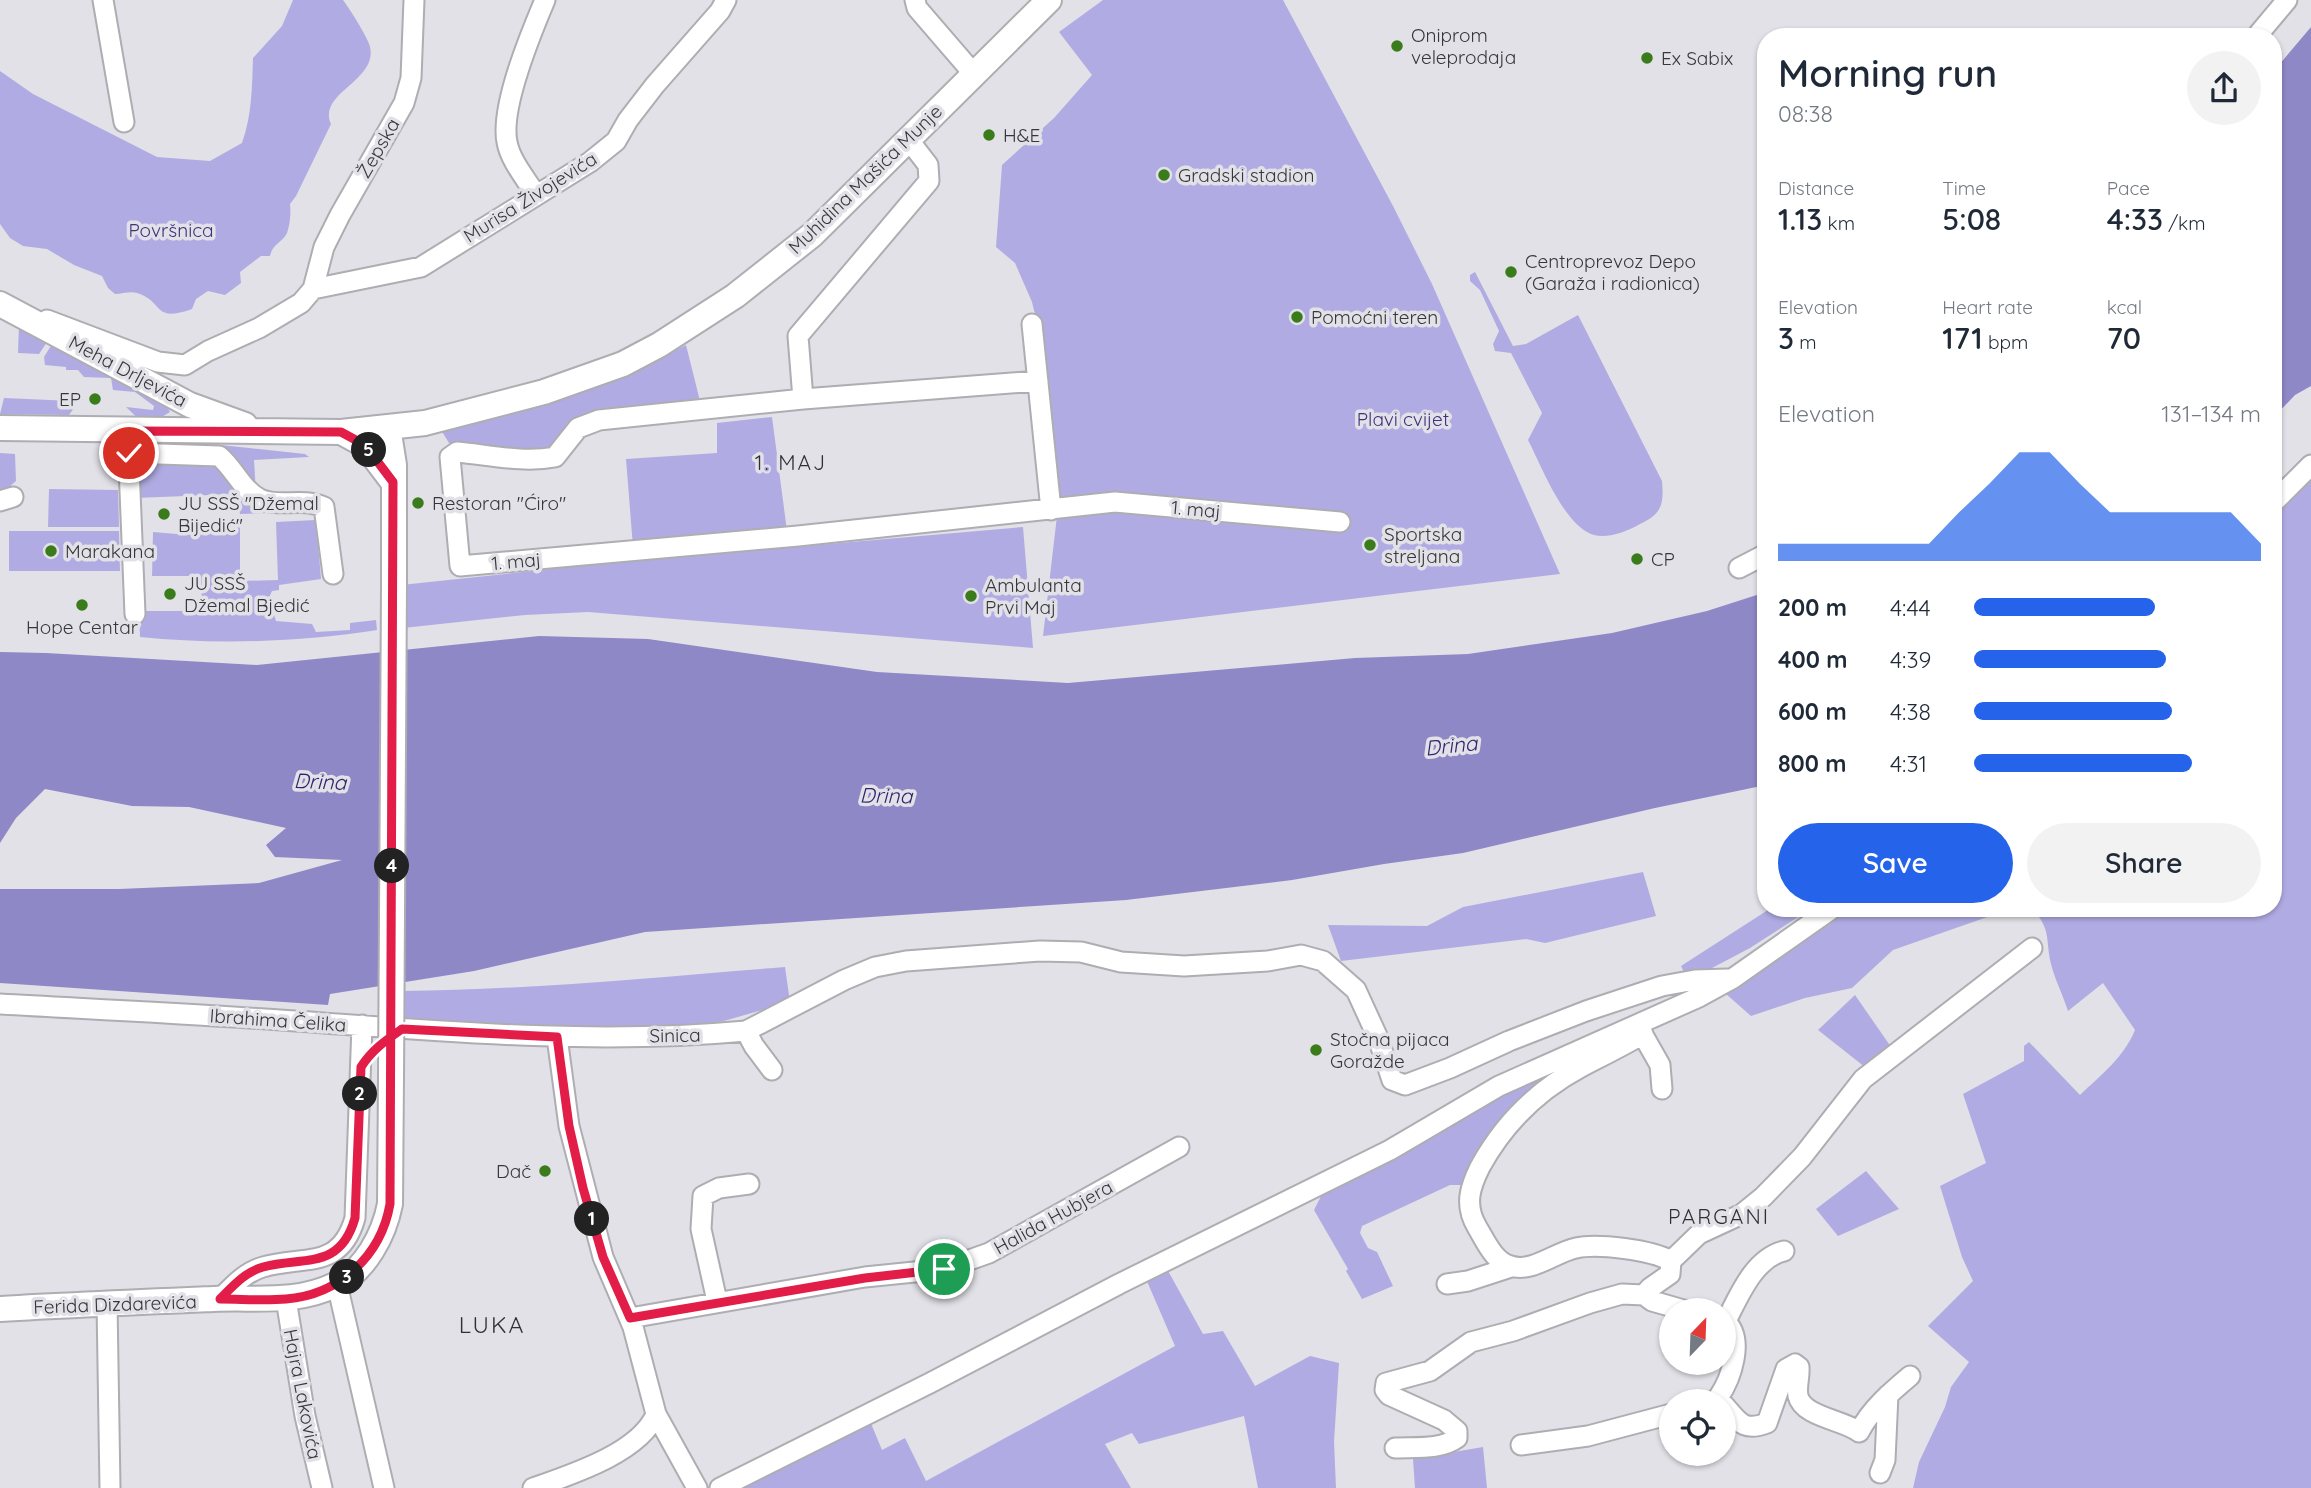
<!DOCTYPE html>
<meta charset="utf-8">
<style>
:root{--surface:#fff;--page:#f2f2f3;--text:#1f2937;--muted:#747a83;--accent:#2563eb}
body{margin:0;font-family:Quicksand,sans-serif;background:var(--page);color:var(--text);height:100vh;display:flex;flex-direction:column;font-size:26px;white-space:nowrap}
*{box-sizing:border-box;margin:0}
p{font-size:23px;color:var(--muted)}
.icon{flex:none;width:38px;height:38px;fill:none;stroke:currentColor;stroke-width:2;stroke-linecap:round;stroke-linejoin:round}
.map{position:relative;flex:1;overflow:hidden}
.side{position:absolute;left:1757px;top:28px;width:525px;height:889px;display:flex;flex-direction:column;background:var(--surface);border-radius:28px;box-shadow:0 2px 5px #0004}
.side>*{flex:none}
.needle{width:46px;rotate:23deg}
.fabs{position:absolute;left:1659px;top:1298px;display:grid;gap:14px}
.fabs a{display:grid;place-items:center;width:77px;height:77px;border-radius:50%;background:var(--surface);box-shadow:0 2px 5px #0004;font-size:35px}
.pin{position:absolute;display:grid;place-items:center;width:60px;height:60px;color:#fff;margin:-30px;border:4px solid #fff;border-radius:50%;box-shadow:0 2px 7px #0007}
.km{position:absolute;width:35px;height:35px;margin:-18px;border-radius:50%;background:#222;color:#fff;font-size:19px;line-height:35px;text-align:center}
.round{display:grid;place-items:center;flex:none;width:74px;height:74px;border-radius:37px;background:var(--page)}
.head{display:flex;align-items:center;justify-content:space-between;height:119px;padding:0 21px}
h1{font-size:38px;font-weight:600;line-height:52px}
.figures{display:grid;grid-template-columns:repeat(3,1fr);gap:10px;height:119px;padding:7px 21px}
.figures div{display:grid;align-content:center}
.figures b{font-size:30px;font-weight:600}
.figures small{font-size:19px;font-weight:400}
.figures p{font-size:19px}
.chart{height:196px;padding:14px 21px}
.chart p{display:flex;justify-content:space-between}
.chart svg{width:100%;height:126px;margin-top:7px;fill:var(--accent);opacity:.7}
.cta{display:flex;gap:14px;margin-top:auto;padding:14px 21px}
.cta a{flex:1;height:80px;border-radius:42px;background:var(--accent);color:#fff;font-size:28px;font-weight:600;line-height:80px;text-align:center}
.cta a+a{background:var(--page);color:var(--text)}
ul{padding:0 21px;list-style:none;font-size:23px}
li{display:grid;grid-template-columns:112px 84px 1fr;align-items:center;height:52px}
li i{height:18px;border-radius:9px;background:var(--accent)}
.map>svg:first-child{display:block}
</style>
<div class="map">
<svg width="2311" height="1488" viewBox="0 0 2311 1488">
<rect width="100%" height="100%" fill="#e1e1e7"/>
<path fill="#b0ace3" d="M293 0H343C349 8 369 39 370 47 378 81 317 93 331 124L296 196 290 204C291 212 290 225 287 233 283 242 272 244 270 256H261L240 272 241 283 225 295 208 291 196 299 192 309C152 323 165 302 137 293 130 291 123 294 115 294L108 288 102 276 74 265 47 249 23 246 10 238 0 224V71L33 94 157 157 210 161 242 143C252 115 252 87 253 58L282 26Z
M1103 0H1283L1393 206 1432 284 1560 574 1043 636 1060 490 1045 356 1032 302 1015 263 996 247 1002 165 1054 118 1092 75 1059 32Z
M1475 272 1513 346 1526 344 1578 315 1662 481C1664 504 1662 514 1640 524 1628 531 1608 539 1594 535 1564 526 1542 467 1528 440L1542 413 1511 353 1495 351 1493 344 1499 331 1480 290 1470 281V275Z
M19 324 49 339 39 354 18 353Z
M52 344 162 398 170 412 146 426 126 407 153 410 154 406 135 392 113 390 111 378 84 377 78 370H66V367L45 365 44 357Z
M686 345 701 405 593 416 551 449 538 454 466 448 449 443 441 430 641 368Z
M4 398 73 401 74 408 69 415 0 414Z
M772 417 787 531 633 547 626 459 717 453V423Z
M131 440 221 445 305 454 309 457 254 460 256 493 221 451 132 447Z
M0 453 15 454 16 481 0 495Z
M215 460 267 513 240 514 237 494 135 498V461Z
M2311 476V1488H1913L1919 1462 1945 1407 1951 1387 1969 1362 1928 1326 1973 1281 1962 1257 1940 1186 1986 1163 1963 1094 2024 1061V1046L2029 1042 2080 1095C2101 1075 2124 1057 2135 1030L2103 983 2068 1011C2063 995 2055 980 2051 964 2045 938 2052 931 2032 908H2273V517Z
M49 489 118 490 119 527H48Z
M316 520 321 579 279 585V590L272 591 269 598 276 621 312 624 316 632 350 630V623L376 620 377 630C301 642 217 645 140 637L139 611H203L200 576H152L153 532 177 534 178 528 230 530 240 523V581L278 580 276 522Z
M1023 527 1033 648 588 612 525 615 403 628 401 585 598 564Z
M9 531H119L120 571H9Z
M1643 872 1656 916 1545 943 1526 939 1341 961 1328 925 1427 926 1463 907Z
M1771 908H1812L1750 948 1712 968 1685 974 1681 966Z
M1847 908H2013L1893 950 1852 988 1805 998 1751 1016 1726 994 1797 946Z
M785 967 790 1002 689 1031 559 1030 400 1022 401 991C529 990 657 977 785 967Z
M1855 995 1898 1057 1875 1075 1818 1030Z
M1653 1025 1650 1035 1564 1082 1521 1119 1475 1185H1450L1362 1226 1360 1233 1368 1248 1377 1252 1393 1286 1362 1299 1346 1271 1348 1269 1314 1210 1321 1196 1486 1102Z
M1866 1171 1899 1209 1838 1236 1816 1209Z
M1167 1269 1203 1334 1223 1331 1255 1386 1310 1356 1339 1363 1334 1442 1336 1488H1258L1244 1416 1139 1444 1132 1433 1105 1444 1131 1488H737L870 1421 882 1450 905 1438 926 1481 1175 1346 1146 1279Z
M1483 1447 1487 1488H1415L1413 1459Z"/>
<path fill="#8e88c7" d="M2311 27V386L2295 395 2273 418V72Z
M1766 592V785L1655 808 1463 853 1384 864 1292 880 1126 900 645 932 474 971 330 994 328 1005 0 983V889H119L259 883 342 860 275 857 266 845 286 828 189 807 132 806 45 789 16 818 0 843V652L46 653 257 665 539 636 648 639 877 672 1068 683 1355 658 1468 654 1612 633 1707 611Z"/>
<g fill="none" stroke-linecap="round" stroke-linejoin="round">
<defs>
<path id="minor" d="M103 0 124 122
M915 0 917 8 973 73
M2256 37 2287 0
M536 195C526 179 510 160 507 142 500 107 531 33 545 0
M313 289 421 267 590 162 616 141 628 120 655 85 720 11 726 0
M47 320 158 362 185 365 208 351 259 328 301 303 313 289 324 247 340 215 404 103 411 78 414 0
M1032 324 1051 510
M1038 381 803 399 599 420 578 428 555 457C523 463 490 455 457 452L450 457 460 566 798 536 1115 502 1340 522
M803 399 798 336 929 181 928 165 908 139
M128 442 135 614
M129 453 219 456C234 468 242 490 260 499 278 508 302 497 324 507L333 574
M0 501 13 497
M2273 503 2311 465
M1739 568 1766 554
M0 1004C108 1010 215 1015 323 1023 463 1033 605 1044 746 1031L754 1046 772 1070
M746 1031 844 980 875 967 906 961 1040 951 1081 952 1121 962 1184 966 1268 961 1301 955 1323 961 1356 990 1378 1038 1392 1080 1405 1085 1450 1068 1509 1041 1586 1011 1662 986 1695 980 1727 979
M1643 1034C1623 1046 1602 1056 1581 1067 1538 1090 1504 1123 1480 1167 1470 1187 1464 1205 1477 1227 1485 1240 1494 1262 1511 1266 1532 1273 1556 1252 1576 1248 1597 1243 1652 1250 1671 1261L1670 1274 1650 1288 1644 1295
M1643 1035 1660 1065 1662 1089
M557 1037 569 1126 603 1257 633 1327 656 1414 697 1488
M1671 1261 1699 1234 1742 1214 1763 1197 1802 1157 1863 1079 2032 948
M337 1284 384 1488
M1447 1284 1468 1281 1511 1267
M220 1299C233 1286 245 1272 263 1267 303 1255 340 1271 355 1218L362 1025
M286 1299 305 1416 322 1488
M717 1301 701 1229 703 1196 719 1188 749 1184
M107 1303 110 1488
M630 1318 865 1277 944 1269 989 1253 1179 1147
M1726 1321C1739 1296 1754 1258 1784 1251
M1721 1402 1718 1398C1731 1379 1746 1338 1724 1320
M1724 1405C1739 1422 1743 1432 1767 1423L1786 1369 1795 1364 1799 1367C1800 1377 1796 1386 1798 1396 1803 1417 1844 1420 1859 1432 1871 1409 1891 1392 1910 1376
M1521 1445 1588 1436 1671 1414
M1395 1448C1415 1447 1441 1450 1457 1438V1431L1444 1420 1389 1395 1385 1390 1386 1383 1430 1371 1471 1342 1513 1331 1590 1303 1622 1294 1644 1295 1652 1301 1687 1311
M1880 1473 1885 1460 1888 1395
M533 1488C570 1475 640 1453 656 1414
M720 1488 930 1383 1119 1284 1390 1150 1499 1086 1699 997 1732 979 1833 908"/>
<path id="major" d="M0 304 190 405 245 425
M388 427 394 465V586
M0 428 341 432 425 423 544 392 623 364 659 345 735 296 812 235 1049 0
M341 432 365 445 393 482
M0 1309C71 1305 143 1302 214 1299 255 1297 296 1304 335 1285 365 1271 384 1235 390 1204L391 1077"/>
</defs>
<use href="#minor" stroke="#adadb2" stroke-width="23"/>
<use href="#major" stroke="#adadb2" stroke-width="28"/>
<use href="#minor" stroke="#fff" stroke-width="19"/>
<use href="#major" stroke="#fff" stroke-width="24"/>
<defs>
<path id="major-bridge" d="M391 1077 394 586"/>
</defs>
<use href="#major-bridge" stroke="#adadb2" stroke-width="28" stroke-linecap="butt"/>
<use href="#major-bridge" stroke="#fff" stroke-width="24"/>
</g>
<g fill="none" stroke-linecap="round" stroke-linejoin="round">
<defs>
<path id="route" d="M129 453 128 431 341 432 365 445 393 482 390 1204C381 1256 339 1295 286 1299 264 1301 242 1299 220 1299 233 1286 245 1272 263 1267 303 1256 340 1271 355 1218L361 1067C372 1050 385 1041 402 1029L557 1037 569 1126 583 1188 603 1257 630 1318 865 1278 944 1269"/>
</defs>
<use href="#route" stroke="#fff" stroke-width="14"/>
<use href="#route" stroke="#e11d48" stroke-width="9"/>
</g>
<g fill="#3a7b1b" stroke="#e1e1e7" stroke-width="2.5">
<circle cx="1397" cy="46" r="7"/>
<circle cx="1647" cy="58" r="7"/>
<circle cx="989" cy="135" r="7"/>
<circle cx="1164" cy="175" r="7"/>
<circle cx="1511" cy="272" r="7"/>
<circle cx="1297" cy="317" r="7"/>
<circle cx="95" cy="399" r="7"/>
<circle cx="418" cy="503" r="7"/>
<circle cx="164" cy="514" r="7"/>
<circle cx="1370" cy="545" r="7"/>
<circle cx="51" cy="551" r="7"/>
<circle cx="1637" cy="559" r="7"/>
<circle cx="170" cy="594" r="7"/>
<circle cx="971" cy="596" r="7"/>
<circle cx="82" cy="605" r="7"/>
<circle cx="1316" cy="1050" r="7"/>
<circle cx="545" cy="1171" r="7"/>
</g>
<g text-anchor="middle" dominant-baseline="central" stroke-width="7" stroke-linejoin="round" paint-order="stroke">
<g font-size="19" fill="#373739" stroke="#e1e1e7" text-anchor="start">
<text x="1411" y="35">Oniprom<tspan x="1411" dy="22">veleprodaja</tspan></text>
<text x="1661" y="58">Ex Sabix</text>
<text x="1003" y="135">H&amp;E</text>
<text x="1178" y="175">Gradski stadion</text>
<text x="1525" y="261">Centroprevoz Depo<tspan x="1525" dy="22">(Garaža i radionica)</tspan></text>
<text x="1311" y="317">Pomoćni teren</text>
<text x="81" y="399" text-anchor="end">EP</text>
<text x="178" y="503">JU SSŠ "Džemal<tspan x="178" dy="22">Bijedić"</tspan></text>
<text x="432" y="503">Restoran "Ćiro"</text>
<text x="1384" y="534">Sportska<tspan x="1384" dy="22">streljana</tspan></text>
<text x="65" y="551">Marakana</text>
<text x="1651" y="559">CP</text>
<text x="184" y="583">JU SSŠ<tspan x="184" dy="22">Džemal Bjedić</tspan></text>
<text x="985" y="585">Ambulanta<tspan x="985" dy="22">Prvi Maj</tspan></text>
<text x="82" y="627" text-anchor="middle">Hope Centar</text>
<text x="1330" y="1039">Stočna pijaca<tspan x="1330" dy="22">Goražde</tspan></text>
<text x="531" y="1171" text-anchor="end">Dač</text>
</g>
<g font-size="19" fill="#373739" stroke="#e1e1e7">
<text transform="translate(378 148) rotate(-60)">Žepska</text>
<text transform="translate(865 179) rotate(-44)">Muhidina Mašića Munje</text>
<text transform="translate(530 197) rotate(-32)">Murisa Živojevića</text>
<text transform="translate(128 371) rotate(28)">Meha Drljevića</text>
<text transform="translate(1196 509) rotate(5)">1. maj</text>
<text transform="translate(516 561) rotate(-5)">1. maj</text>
<text transform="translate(278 1020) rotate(4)">Ibrahima Čelika</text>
<text transform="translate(675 1035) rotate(-1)">Sinica</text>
<text transform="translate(1053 1217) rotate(-29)">Halida Hubjera</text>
<text transform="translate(115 1304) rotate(-2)">Ferida Dizdarevića</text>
<text transform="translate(303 1394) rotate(79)">Hajra Lakovića</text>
</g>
<g font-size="19" fill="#3f317c" stroke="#e1e1e7">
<text x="171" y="230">Površnica</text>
<text x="1403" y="419">Plavi cvijet</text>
</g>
<g font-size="21" letter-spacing="2" fill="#303034" stroke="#e1e1e7">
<text x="791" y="462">1. MAJ</text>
<text x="1719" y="1216">PARGANI</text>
</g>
<g font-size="21" font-style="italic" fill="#32226c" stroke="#e1e1e7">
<text transform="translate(1451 745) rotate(-6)">Drina</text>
<text transform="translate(320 781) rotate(2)">Drina</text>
<text transform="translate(886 795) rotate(1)">Drina</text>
</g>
<g font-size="23" letter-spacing="2" fill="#303034" stroke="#e1e1e7">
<text x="492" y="1324">LUKA</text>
</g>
</g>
</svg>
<div class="fabs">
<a><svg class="needle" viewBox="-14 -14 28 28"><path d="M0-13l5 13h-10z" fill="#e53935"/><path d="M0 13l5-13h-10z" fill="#747a83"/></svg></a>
<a><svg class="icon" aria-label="locate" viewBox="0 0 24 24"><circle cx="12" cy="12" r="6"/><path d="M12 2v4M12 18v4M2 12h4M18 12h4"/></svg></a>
</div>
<div class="pin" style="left:944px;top:1269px;background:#1e9e55"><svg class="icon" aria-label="arrive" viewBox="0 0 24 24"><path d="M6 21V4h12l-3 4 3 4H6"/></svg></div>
<div class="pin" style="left:129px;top:453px;background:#d93025"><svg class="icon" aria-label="check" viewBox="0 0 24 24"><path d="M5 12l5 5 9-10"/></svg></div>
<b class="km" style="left:592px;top:1219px">1</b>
<b class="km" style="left:360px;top:1094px">2</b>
<b class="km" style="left:347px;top:1277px">3</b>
<b class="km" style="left:392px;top:866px">4</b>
<b class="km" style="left:369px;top:450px">5</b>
<section class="side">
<div class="head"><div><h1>Morning run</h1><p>08:38</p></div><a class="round"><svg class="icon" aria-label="share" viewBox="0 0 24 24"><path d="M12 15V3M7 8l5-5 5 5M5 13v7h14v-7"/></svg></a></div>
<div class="figures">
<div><p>Distance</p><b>1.13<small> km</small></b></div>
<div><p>Time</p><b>5:08</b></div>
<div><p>Pace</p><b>4:33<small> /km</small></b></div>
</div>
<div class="figures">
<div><p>Elevation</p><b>3<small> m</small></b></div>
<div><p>Heart rate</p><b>171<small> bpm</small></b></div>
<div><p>kcal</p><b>70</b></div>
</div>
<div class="chart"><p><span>Elevation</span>131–134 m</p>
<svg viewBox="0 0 160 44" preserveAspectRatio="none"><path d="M0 44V38L10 38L20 38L30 38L40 38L50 38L60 27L70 17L80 6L90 6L100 17L110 27L120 27L130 27L140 27L150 27L160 38V44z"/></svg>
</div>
<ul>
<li><b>200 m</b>4:44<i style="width:63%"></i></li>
<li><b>400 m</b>4:39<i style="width:67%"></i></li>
<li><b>600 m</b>4:38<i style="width:69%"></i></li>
<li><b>800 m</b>4:31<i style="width:76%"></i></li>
</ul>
<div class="cta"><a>Save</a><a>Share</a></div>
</section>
</div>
